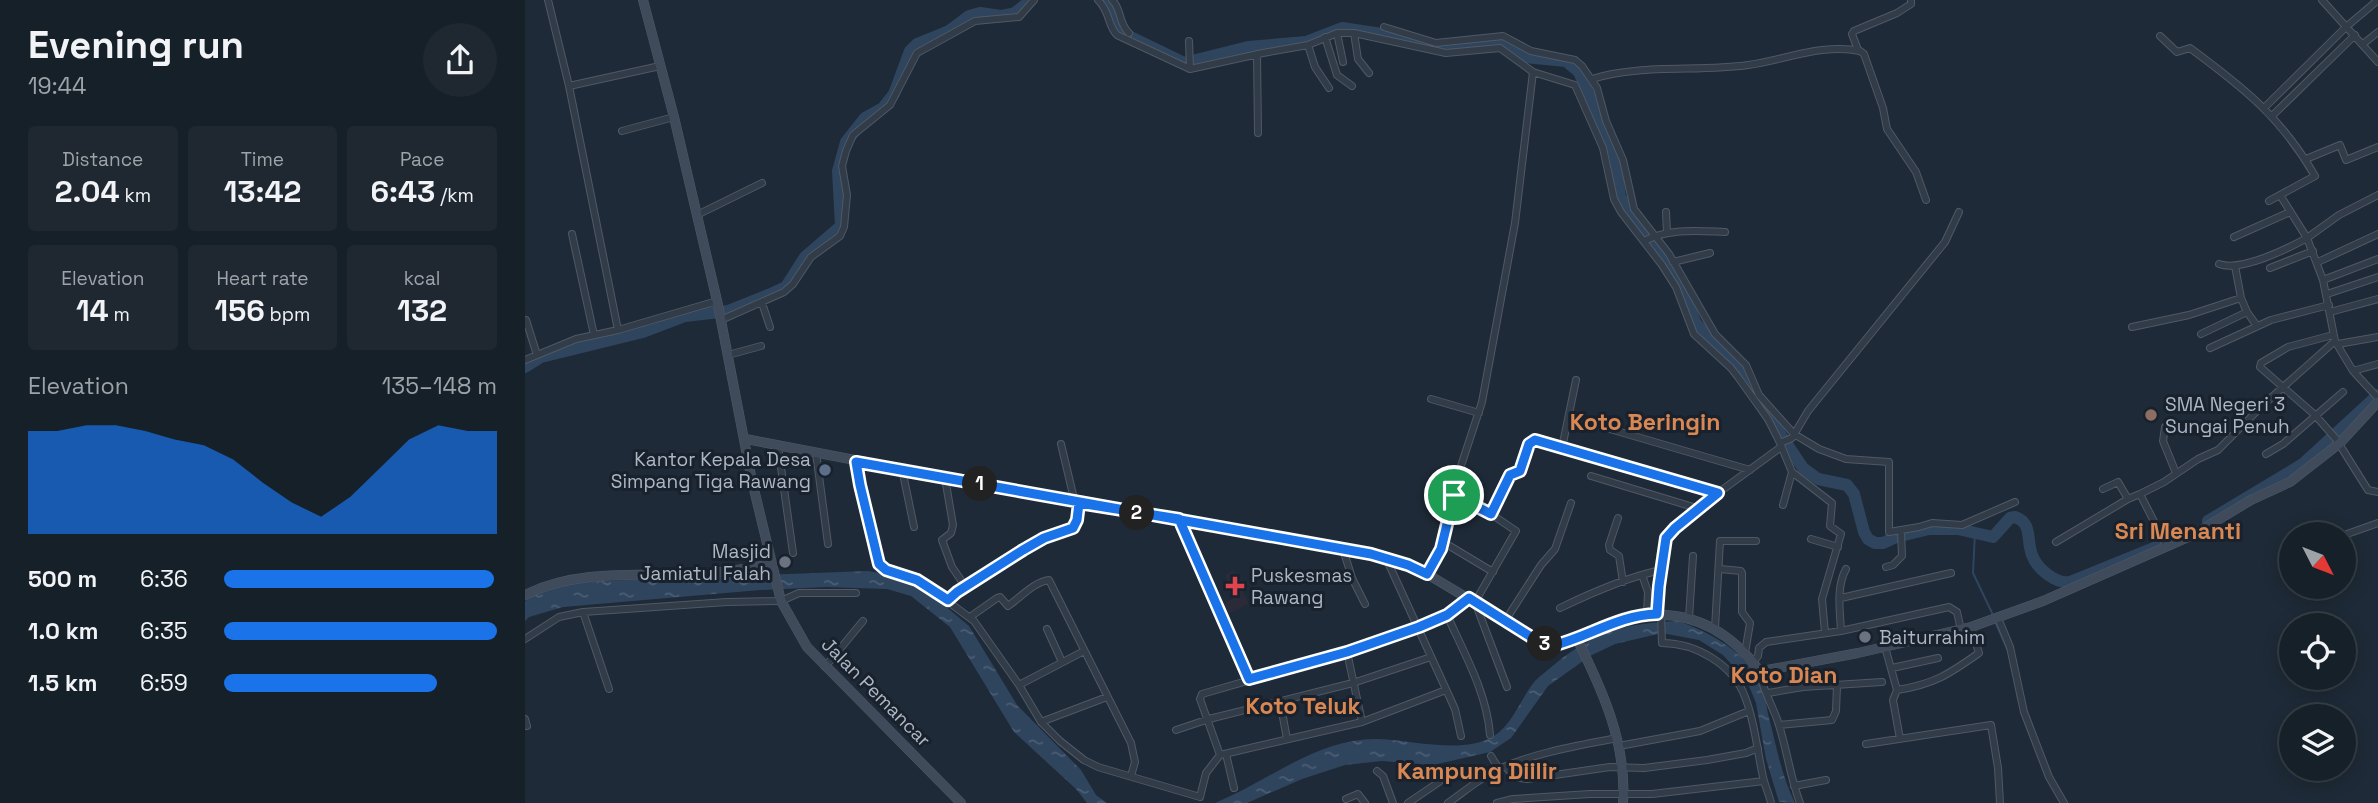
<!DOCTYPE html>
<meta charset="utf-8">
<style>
:root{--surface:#162029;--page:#1f2831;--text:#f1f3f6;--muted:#9ea3a8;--line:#353e46;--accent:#1a73e8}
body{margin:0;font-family:"Space Grotesk",sans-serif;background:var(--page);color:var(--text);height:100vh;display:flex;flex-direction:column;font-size:26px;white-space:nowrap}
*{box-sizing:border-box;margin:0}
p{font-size:23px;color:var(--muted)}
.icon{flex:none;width:38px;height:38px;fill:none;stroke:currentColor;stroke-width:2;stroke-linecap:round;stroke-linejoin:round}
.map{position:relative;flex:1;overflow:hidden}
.details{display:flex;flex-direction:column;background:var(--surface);width:525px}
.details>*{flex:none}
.needle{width:46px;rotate:132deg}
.buttons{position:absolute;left:1754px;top:522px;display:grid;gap:14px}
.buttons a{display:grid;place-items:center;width:77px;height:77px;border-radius:50%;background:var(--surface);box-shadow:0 4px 18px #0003,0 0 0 2px var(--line);font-size:35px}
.pin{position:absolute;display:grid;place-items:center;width:60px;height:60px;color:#fff;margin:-30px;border:4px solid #fff;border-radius:50%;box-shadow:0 2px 7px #0007}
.km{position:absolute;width:35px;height:35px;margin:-18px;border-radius:50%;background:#222;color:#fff;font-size:19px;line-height:35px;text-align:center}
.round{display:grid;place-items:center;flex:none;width:74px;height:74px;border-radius:37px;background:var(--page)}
.overview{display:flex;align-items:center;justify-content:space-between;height:119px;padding:0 28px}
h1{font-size:38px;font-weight:600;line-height:52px}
.metrics{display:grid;grid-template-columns:repeat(3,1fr);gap:10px;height:119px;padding:7px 28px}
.metrics div{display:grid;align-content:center;border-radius:7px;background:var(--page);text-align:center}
.metrics b{font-size:30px;font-weight:600}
.metrics small{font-size:19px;font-weight:400}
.metrics p{font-size:19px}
.chart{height:196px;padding:14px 28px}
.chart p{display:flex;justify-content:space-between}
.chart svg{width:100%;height:126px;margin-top:7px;fill:var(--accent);opacity:.7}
ul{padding:0 28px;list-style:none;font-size:23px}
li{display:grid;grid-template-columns:112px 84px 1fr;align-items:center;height:52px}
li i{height:18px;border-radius:9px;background:var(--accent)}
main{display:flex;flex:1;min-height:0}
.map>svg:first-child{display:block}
</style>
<main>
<section class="details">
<div class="overview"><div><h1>Evening run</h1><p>19:44</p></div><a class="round"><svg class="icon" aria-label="share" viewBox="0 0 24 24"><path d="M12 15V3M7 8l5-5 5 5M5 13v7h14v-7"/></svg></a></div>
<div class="metrics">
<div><p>Distance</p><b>2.04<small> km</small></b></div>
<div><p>Time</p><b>13:42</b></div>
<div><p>Pace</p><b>6:43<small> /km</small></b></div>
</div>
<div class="metrics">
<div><p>Elevation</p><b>14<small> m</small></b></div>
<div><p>Heart rate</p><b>156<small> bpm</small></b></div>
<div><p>kcal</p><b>132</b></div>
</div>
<div class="chart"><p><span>Elevation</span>135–148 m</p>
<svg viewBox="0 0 160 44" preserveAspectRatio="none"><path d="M0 44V8L10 8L20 6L30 6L40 8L50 11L60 13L70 18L80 26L90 33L100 38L110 31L120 21L130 11L140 6L150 8L160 8V44z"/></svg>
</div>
<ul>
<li><b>500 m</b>6:36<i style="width:99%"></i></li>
<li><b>1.0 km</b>6:35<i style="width:100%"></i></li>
<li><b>1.5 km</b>6:59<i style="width:78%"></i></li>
</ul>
</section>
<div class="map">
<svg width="1853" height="803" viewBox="0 0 1853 803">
<defs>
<pattern id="water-ripples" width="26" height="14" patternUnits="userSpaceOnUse" patternTransform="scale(1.75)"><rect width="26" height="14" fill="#2f455e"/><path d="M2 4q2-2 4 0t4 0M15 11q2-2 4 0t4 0" fill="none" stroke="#4a5e74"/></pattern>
</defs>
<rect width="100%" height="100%" fill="#1e2a37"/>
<path fill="#2b2a39" d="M708 571 724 604 699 616 694 605 711 597 700 575Z"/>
<path fill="url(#water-ripples)" d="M343 571 377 577 401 590 444 626 492 705 556 770 571 795 582 803H562L551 789 489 732 425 627 386 596 362 589 301 587 235 590 38 607 4 617 0 621V601C15 589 35 586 54 582Z
M1153 621C1186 633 1218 650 1235 682 1240 691 1241 704 1243 714 1251 744 1256 775 1270 803L1254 802 1241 759 1231 703 1222 681 1198 655 1174 640 1137 633 1090 644 1065 656 1023 686 986 738 965 752 908 765 857 761 820 765 777 779 722 803H690C744 781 792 738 853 739 887 740 938 755 969 736 988 724 996 698 1010 681 1016 675 1024 669 1030 664 1070 631 1102 623 1153 621Z"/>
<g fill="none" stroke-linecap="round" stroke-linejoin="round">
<path stroke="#2f455e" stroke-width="2" d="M1450 532 1448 573 1468 615
M1471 624 1483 651
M1491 687 1493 699"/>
<path stroke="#2f455e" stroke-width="12" d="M579 0 583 3 597 33 659 63 723 47 781 42 817 28 883 38 908 48 976 43 998 57 1041 61 1054 72 1090 156 1095 197 1154 281 1171 324 1215 365 1235 404 1278 468 1293 479 1322 485 1329 494 1339 532 1343 539 1350 543H1358L1371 537 1404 529H1433L1468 537 1485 518 1490 517C1508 523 1501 540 1507 555 1512 569 1531 584 1545 582L1636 545
M0 367 16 357 118 332 160 316 203 311 248 293 261 287 280 257 316 226 313 171 321 142 340 118 358 108 369 94 385 51 392 44 424 31 444 16 455 13 476 16 490 13 506 0
M1683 521 1778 464 1853 395"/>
<defs>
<path id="street" d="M23 0 44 86 93 330
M573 0C586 13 582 25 592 35L665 69 738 53 783 45 812 33H829L921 53 975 48 1008 72 1050 85 1078 148 1089 199 1096 212 1137 265 1151 287 1169 334 1206 368 1213 377 1243 419 1255 443 1267 472 1307 503 1305 526 1316 534 1297 599 1300 633
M587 0C597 9 593 23 604 33
M1797 0 1853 62
M859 27 911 43 978 36 1006 51 1050 60 1057 66 1072 88 1081 121 1098 160 1109 209 1144 254 1190 334 1221 365 1234 395 1269 434 1294 449 1321 459 1364 462V532L1394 527 1407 523 1437 525 1490 502
M812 33 818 62
M829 33 833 59 844 73
M1635 36 1652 52 1665 48C1719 88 1756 117 1790 176L1744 201
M800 37 812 75 827 86
M664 41 665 69
M1838 44 1853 32
M783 45 790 67 804 88
M1333 50 1327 34 1329 31 1372 13 1386 4V0
M732 54 733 133
M1067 79C1112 64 1175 72 1223 65 1259 60 1299 43 1335 51L1339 54 1358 108 1362 129 1391 172 1401 200
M44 86 135 66
M1739 108 1821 27 1853 0
M1747 116 1830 35
M97 131 149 117
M1781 159 1815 145 1821 160 1853 147
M1853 195 1814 215 1782 238 1798 280 1810 341 1828 371 1853 398
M1141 212 1142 233
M172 215 237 183
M47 234 69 335
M1709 237 1765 212
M1119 241C1146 228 1172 231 1200 232
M1148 262 1185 253
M1793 262 1853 234
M1694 264C1716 272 1762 249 1782 238L1755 195
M1710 266 1716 298 1722 312 1732 326
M1745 268 1788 251
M1798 280 1853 259
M1802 294 1853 277
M237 303 245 327
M1805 312 1853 299
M1 320 12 355
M196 320 259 292 268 284 286 257 315 236 319 227 322 195 317 166 321 151 328 135 365 105 392 53 450 21 494 17 509 0
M1607 327 1664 315 1716 298
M1676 334 1722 312
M1808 335 1763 347 1736 363 1735 367 1790 415 1811 439 1843 490 1853 492
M1813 344 1853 337
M1685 348 1746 320 1804 305
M203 355 236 346
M0 360 51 339 93 330 192 301
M1828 371 1853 364
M906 399 954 413
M1044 417 1225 470
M1640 427 1638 441 1651 473
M1255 443 1267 438 1283 411 1420 242 1434 212
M536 444 550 503
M253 446 268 553
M1037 448 1051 380
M291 453 303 544
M1741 454 1758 444 1818 392
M332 462 335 485 354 564 361 571 385 577 398 583 449 621 494 685 516 722 535 741 559 760 573 767 675 797 681 773 695 755 837 722 921 690
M377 469 389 527
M1066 476 1175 509
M420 478 428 525 426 533 417 540 427 567 440 586
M1578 489 1593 482 1603 499
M929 495 966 514 991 531 950 602 982 687
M1258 505 1267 472
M966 514 985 475 995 471 1004 444 1010 440 1193 493
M1093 518 1084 545 1085 550 1094 556 1098 582
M654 519 724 679
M1818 538 1822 534 1853 523
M1286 539 1313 547
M918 542 968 572
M1531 542 1603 499 1615 494
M1642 547 1615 494 1639 482 1673 459 1693 450 1739 404 1810 341
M818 549 827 578 840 604
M861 558 930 709 936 736
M1361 567 1368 565 1377 556 1376 531
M1195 569 1216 571 1217 573V612L1225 623 1220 653
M902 574 916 549 932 478 957 402 990 223 1008 72
M1117 575 1123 592 1122 615
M1316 598 1426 573
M423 600 432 592 498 549 519 538 548 528 552 520 553 503
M1035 608C1066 593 1102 577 1136 570
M58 612 84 689
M1132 614 1139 548 1144 534 1193 493 1256 447
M1136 614 1137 643C1170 643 1208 664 1220 697 1230 722 1232 750 1238 777 1240 786 1244 794 1246 803
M922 615C939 653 962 693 965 735
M445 617 472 598 475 597 483 606C496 597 509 582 524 580L606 743 610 762 606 776
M1164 618 1168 556
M1473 618 1485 647 1499 712 1524 777 1539 803
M980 621 1016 565 1030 549 1046 503
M1190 628 1195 541H1231
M522 629 537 662
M1316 631C1315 611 1311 587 1321 569
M0 639 34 617 58 612 202 602 256 601 274 593H331
M1360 647 1372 690 1368 700 1375 739
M822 652 837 722
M1228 662 1233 656 1234 648 1241 642 1316 631 1424 607 1432 612 1436 630
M300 667 338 621
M1367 668 1413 658
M1234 670C1234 681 1249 709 1253 722 1262 749 1265 777 1275 803
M494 685 559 651
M1372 690C1410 684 1424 674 1454 653L1446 627
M1243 693 1278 687 1357 682
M755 701 762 739
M0 719 2 726
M516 722 582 697
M1254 725 1307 720 1311 711 1312 686
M651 730 684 719 828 683 906 657
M1341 744 1466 725 1473 768 1475 803
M1094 746 1175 731 1224 711
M701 754 709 788
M695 755 675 699 677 694 822 652 894 627 922 615 944 598
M966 756 974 769
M981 767 989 777 1002 779 1085 767 1119 768 1182 760 1221 753 1233 748
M852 771 858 776 868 803
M1269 786 1301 780
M821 799 833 794 840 803
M883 803 914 782
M923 803C940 791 955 778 974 769 1012 752 1052 746 1092 738
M972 803 988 799 1065 794H1127L1239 781"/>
<path id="secondary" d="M118 0 149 117 193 305 227 481 256 601 282 647 436 803
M221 439 553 503 654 519 861 558 902 574 1021 645C1037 647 1056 634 1071 628 1136 602 1191 613 1234 670L1237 671 1333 653 1446 627 1518 601 1668 535 1726 500 1765 482 1815 443 1853 402
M0 595C51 569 115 576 171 574 196 573 221 569 246 564
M1051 637C1077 689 1102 743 1098 803"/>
</defs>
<use href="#street" stroke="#4f5966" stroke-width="8"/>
<use href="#secondary" stroke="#4f5966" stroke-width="10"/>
<use href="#street" stroke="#323c48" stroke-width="6"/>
<use href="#secondary" stroke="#3f4b5b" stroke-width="9"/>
</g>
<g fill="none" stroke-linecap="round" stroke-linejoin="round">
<defs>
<path id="route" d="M929 495 916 549 902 574 883 565 846 554 331 462 335 485 354 564 361 570 392 580 423 600 432 592 498 550 519 538 548 528 552 520 554 503 654 519 724 679 822 652 894 627 922 615 944 598 1011 640 1027 646C1064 637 1093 615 1132 614L1134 586 1141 538 1150 528 1193 493 1010 440 1004 444 995 471 985 475 966 514 929 495"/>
</defs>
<use href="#route" stroke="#fff" stroke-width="14"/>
<use href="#route" stroke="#1a73e8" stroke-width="9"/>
</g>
<circle fill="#8d6e63" stroke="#18212c" stroke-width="2.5" cx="1626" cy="415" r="7"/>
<circle fill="#5c6f8a" stroke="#18212c" stroke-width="2.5" cx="300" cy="470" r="7"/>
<g fill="#6b7280" stroke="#18212c" stroke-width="2.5">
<circle cx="260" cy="562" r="7"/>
<circle cx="1340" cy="637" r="7"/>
</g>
<path fill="#e0444e" stroke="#18212c" stroke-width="2.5" d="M706.5 575.5h7v7h7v7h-7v7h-7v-7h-7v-7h7z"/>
<g text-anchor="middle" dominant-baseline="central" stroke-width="6" stroke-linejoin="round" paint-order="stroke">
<g font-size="19" fill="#acb6c5" stroke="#18212c" text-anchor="start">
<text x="1640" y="404">SMA Negeri 3<tspan x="1640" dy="22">Sungai Penuh</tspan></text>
<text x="286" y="459" text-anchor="end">Kantor Kepala Desa<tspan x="286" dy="22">Simpang Tiga Rawang</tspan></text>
<text x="246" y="551" text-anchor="end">Masjid<tspan x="246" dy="22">Jamiatul Falah</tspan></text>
<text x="726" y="575">Puskesmas<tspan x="726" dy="22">Rawang</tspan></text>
<text x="1354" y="637">Baiturrahim</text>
</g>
<g font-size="19" fill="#acb6c5" stroke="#18212c">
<text transform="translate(351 692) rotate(45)">Jalan Pemancar</text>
</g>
<g font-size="23" font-weight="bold" fill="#d98753" stroke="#18212c">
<text x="1120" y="422">Koto Beringin</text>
<text x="1653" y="531">Sri Menanti</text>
<text x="1259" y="675">Koto Dian</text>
<text x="778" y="706">Koto Teluk</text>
<text x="952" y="771">Kampung Diilir</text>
</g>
</g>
</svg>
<div class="buttons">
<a><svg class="needle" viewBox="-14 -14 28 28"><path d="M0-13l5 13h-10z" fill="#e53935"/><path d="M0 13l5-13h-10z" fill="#9ea3a8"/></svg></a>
<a><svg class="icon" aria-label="locate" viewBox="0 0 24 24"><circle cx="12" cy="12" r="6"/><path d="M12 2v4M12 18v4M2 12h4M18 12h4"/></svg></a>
<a><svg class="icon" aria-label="layers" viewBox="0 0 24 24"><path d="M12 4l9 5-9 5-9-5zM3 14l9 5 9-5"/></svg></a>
</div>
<div class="pin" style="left:929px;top:495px;background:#1e9e55"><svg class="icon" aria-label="arrive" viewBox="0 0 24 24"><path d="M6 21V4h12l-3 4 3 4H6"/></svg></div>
<b class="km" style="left:455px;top:484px">1</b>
<b class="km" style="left:612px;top:513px">2</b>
<b class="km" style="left:1020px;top:644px">3</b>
</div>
</main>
